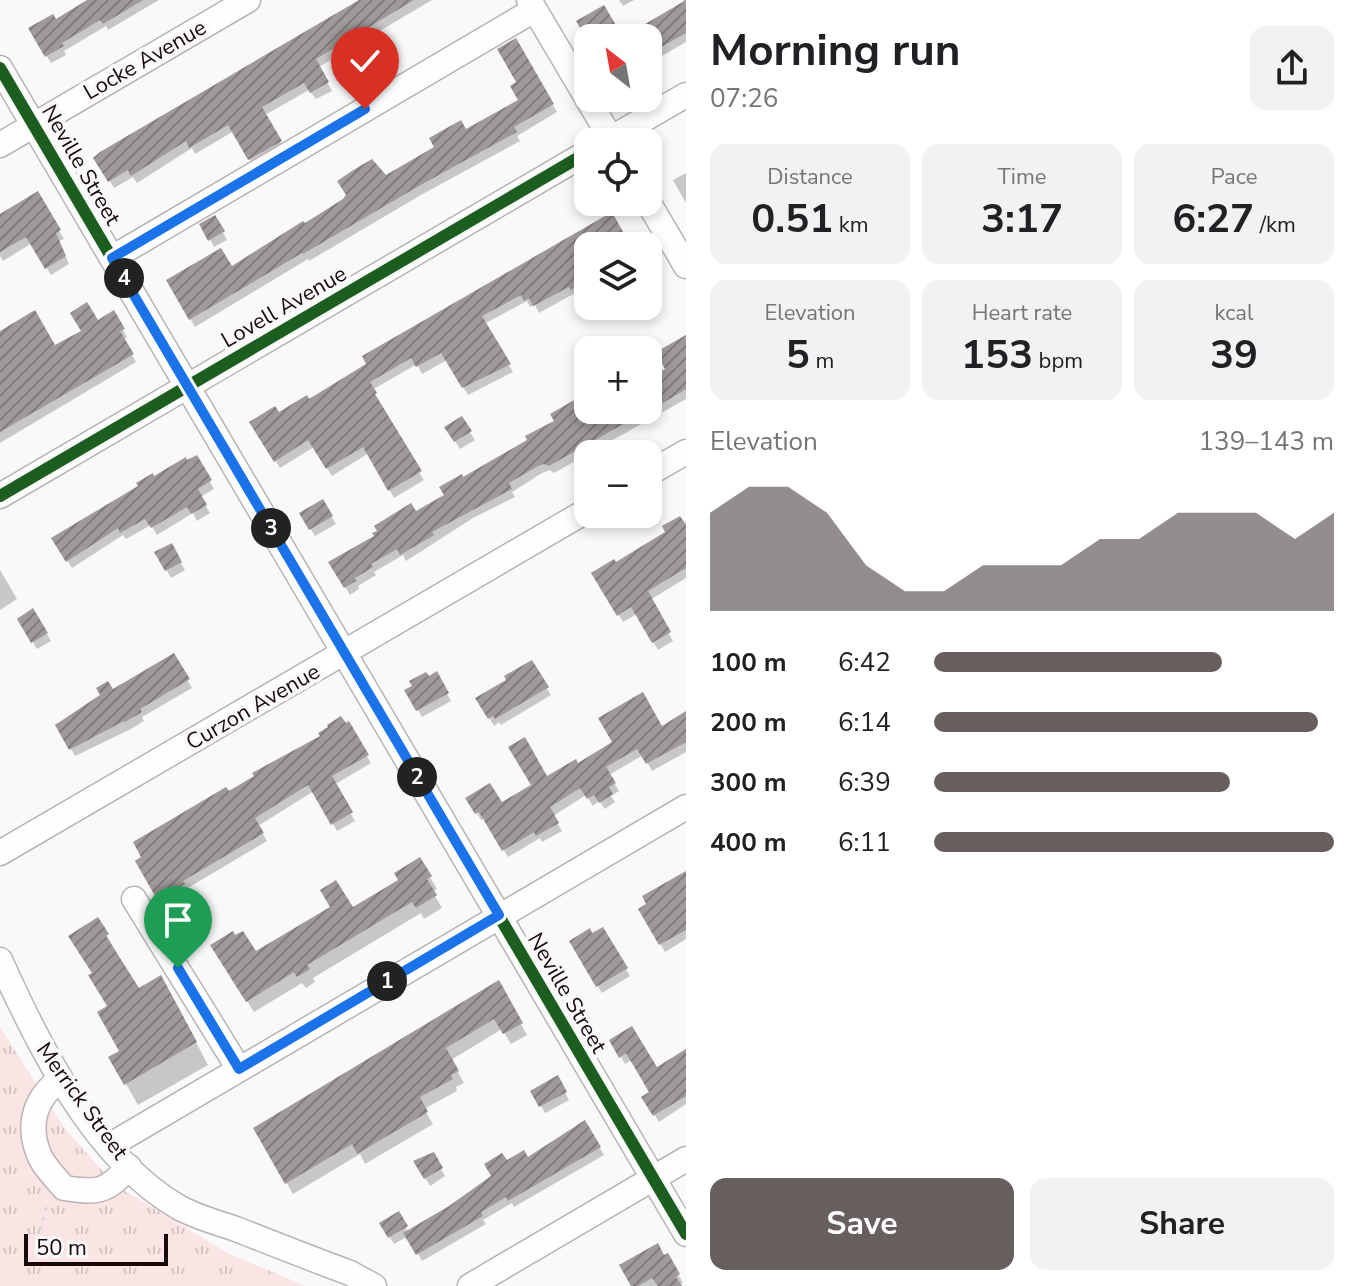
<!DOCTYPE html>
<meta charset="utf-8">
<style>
:root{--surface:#fff;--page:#f2f2f2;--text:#202124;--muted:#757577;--accent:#675e5e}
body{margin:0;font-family:"Nunito Sans",sans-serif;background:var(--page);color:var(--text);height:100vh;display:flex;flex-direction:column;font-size:30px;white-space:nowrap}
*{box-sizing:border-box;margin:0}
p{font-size:26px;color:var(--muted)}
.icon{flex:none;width:44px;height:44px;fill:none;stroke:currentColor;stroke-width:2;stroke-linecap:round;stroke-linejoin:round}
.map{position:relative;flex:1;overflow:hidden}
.sheet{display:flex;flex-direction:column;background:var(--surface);width:672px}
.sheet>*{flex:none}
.needle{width:52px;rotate:329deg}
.fabs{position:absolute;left:574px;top:24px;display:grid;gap:16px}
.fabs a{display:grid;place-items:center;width:88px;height:88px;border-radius:16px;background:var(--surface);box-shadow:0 4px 12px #0003;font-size:40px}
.scale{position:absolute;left:24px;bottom:20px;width:144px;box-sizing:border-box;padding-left:8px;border:4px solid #190a0a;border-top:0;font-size:22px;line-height:28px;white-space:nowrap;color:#190a0a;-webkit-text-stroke:6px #f9f9f9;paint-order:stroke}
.pin{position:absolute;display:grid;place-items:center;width:68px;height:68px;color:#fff;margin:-82px -34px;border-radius:50% 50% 50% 0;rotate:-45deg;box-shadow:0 0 8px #0007}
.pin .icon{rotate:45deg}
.km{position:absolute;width:40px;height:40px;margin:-20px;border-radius:50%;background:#222;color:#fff;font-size:22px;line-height:40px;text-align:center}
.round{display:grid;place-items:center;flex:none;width:84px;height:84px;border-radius:16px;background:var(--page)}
.summary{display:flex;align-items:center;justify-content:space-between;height:136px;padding:0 24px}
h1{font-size:44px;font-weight:700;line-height:60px}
.stats{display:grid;grid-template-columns:repeat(3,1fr);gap:12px;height:136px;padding:8px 24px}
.stats div{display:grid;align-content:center;border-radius:16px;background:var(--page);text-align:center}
.stats b{font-size:40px;font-weight:700}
.stats small{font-size:22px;font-weight:400}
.stats p{font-size:22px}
.chart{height:224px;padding:16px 24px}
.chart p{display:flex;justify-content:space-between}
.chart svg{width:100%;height:144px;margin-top:8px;fill:var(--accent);opacity:.7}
.action{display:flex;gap:16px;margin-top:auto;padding:16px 24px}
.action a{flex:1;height:92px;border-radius:16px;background:var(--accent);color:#fff;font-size:32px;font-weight:700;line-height:92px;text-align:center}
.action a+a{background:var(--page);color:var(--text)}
ul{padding:0 24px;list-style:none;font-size:26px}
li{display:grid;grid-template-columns:128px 96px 1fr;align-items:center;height:60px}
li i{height:20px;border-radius:10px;background:var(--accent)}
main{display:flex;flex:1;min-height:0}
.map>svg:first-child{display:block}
</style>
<main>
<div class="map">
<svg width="686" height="1286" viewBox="0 0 686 1286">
<defs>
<pattern id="park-tufts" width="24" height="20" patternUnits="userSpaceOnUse" patternTransform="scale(2)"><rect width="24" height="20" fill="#fbe5e4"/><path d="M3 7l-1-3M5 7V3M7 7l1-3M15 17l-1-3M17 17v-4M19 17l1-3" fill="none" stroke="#d7c3c2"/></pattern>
<pattern id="building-hatch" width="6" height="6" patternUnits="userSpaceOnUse" patternTransform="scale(2)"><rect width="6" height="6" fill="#9f9999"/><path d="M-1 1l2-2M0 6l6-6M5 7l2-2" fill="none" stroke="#817b7b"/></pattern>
</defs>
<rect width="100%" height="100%" fill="#f9f9f9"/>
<path fill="url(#park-tufts)" d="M0 1027 64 1128 115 1185 231 1255 306 1286H0Z"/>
<path fill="#0003" d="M92 0H159L108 30 106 26 64 51 66 55 51 63 31 29 56 22Z
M367 0H432L319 67 332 91 316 99 309 90 265 115 284 149 254 167 234 131 195 154 192 148 137 183 133 177 114 188 96 158Z
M619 0H634L623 6Z
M683 0H686V42L648 64V38H624L685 2Z
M515 41 557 112 517 136 520 141 421 195 309 261 308 259 195 327 169 281 231 269 521 101Z
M686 173V203L673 180Z
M37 194 64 239 59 241 69 264 51 275 32 243 3 261 0 256V215Z
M611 215 628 246H588V289L577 297 575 293 539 313 535 305 530 307 527 301 484 324 513 372 468 395 447 360 422 374 417 364 372 390 377 403 424 480 394 498 369 453 332 476 314 447 280 468 252 422 278 415 309 401Z
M215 217 227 240 214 247 202 225Z
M113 313 127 337 123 340 136 362 0 443V334L54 348Z
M686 337V399L554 473 550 470 542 473 512 492 515 497 473 518 406 561 403 555 374 572 376 575 358 586 359 589 350 595 331 563 446 496 463 480 593 410H648V381L668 370Z
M461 419 475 440 460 449 447 428Z
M196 457 214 489 200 497 210 513 197 521 193 513 157 535 151 525 126 539 123 535 72 568 54 538 153 478Z
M323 502 336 524 315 536 301 514Z
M686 522V578L650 600 673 641 658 650 637 614 623 622 594 574 616 565Z
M171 546 185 570 171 578 157 553Z
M0 570 17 599 0 610Z
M33 611 51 641 37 649 19 620Z
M173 655 192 688 142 717 144 721 131 729 75 756 58 726Z
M531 662 551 695 501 725 499 722 494 726 478 698 509 680Z
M436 674 451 701 422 717 407 690Z
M686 714V752L652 771 643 755 609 775 619 791 611 796 615 802 605 809 599 801 593 806 586 795 553 816 562 831 542 842 540 838 508 857 485 818 481 820 468 798 501 805 547 779 662 728Z
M348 724 371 763 334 785 355 821 337 831 314 791 258 826 267 841 186 889 188 893 167 905 164 900 161 902 138 862 228 794Z
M420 860 437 889 432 891 442 908 424 919 421 913 313 978 315 982 306 988 302 983 254 1012 213 946 255 954 352 910 401 880Z
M686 873V939L665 952 641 910Z
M98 920 138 990 173 999 208 1065 138 1105 111 1058 121 1051 109 1007 93 974Z
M602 929 630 976 602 993 571 942Z
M498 983 527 1035 511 1044 502 1029 451 1060 464 1083 456 1087 457 1091 424 1109 433 1124 365 1164 360 1154 293 1194 256 1129Z
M612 1041 656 1070 686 1052V1104L659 1122 644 1097 652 1093 632 1060 625 1064Z
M557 1078 569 1100 545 1113 533 1092Z
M585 1123 604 1155 514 1207 512 1203 483 1220 486 1224 422 1261 408 1236 394 1244 381 1223 398 1214 408 1232 450 1208 494 1177 506 1163 527 1160Z
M433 1155 445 1176 430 1186 416 1162Z
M667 1256 683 1283 679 1286H633Z"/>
<path fill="url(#building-hatch)" d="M87 0H143L103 24 100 20 62 43 64 46 45 57 28 28 53 14 56 19Z
M359 0H414L316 59 329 82 310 93 304 83 262 107 282 141 248 160 228 125 189 148 186 141 131 176 128 170 108 182 93 158 100 152Z
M686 0V33L654 51 648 38H586L576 21 604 5 623 37Z
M516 38 554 104 514 127 517 132 417 187 303 254 302 253 189 320 166 280 221 248 232 266 303 221 305 223 343 199 346 195 337 181 355 169 372 159 386 175 434 147 429 138 461 120 466 129 518 100 510 86 516 82 497 49Z
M38 191 61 230 56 233 66 256 45 269 26 237 0 252V214Z
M612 212 631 246H588V280L571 290 569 287 533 306 529 298 524 301 521 295 482 316 511 364 462 388 441 353 416 367 411 358 370 382 377 393 375 394 422 471 388 491 363 447 326 469 308 440 274 462 249 422 275 406 279 412 307 395 309 399 366 364 362 356Z
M215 215 225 231 208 241 199 224Z
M87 302 98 320 114 310 125 329 120 331 134 354 0 432V331L35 310 55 345 81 331 70 313Z
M686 335V389L648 412V379L665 369 656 352Z
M576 399 582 410H648L549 466 544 464 538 466 509 483 512 489 432 532 434 535 400 555 397 549 371 564 373 567 355 578 356 581 344 588 328 562 374 536 372 533 377 531 374 526 411 503 416 511 444 495 439 487 462 474 463 477 527 440 525 436 554 421 550 414Z
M462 416 472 431 454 442 444 427Z
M197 455 212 480 198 489 207 505 191 514 187 507 151 528 145 519 120 533 118 528 66 562 51 538 138 486 136 483 153 473 154 476 186 457 187 460Z
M323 499 333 516 309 530 299 513Z
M680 516 686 525V568L648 591 671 632 652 643 631 607 617 616 591 573 614 559 616 562 665 532 662 526Z
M172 543 182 562 165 571 154 552Z
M33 608 48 633 31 643 17 619Z
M174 653 190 679 140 709 142 712 125 722 124 721 69 750 55 725 100 695 96 688 108 681 113 689Z
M532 660 549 687 495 719 493 716 488 719 475 698 506 680 504 676Z
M437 671 449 693 416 711 404 690 412 686 409 681 426 672 429 676Z
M643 692 662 726 686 711V742L646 764 637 749 606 767 616 783 609 787 613 794 599 803 594 795 587 799 580 788 550 807 559 823 536 836 534 832 502 851 479 812 475 814 465 798 490 783 502 802 531 785 508 747 525 737 547 776 576 759 578 763 612 742 598 718Z
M341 716 346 723 349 721 369 755 332 776 353 812 331 825 308 785 255 818 264 833 183 881 185 884 161 898 158 894 155 896 135 861 141 857 133 842 226 787 229 791 254 776 252 773 320 736 318 733 328 727 327 725Z
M420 857 432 876 427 879 437 895 416 908 412 902 307 965 310 969 297 977 294 972 246 1002 210 945 233 931 235 935 243 931 256 951 330 907 320 890 336 880 353 907 398 880 394 873Z
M686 871V930L659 945 638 909 646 904 642 896Z
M98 917 109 934 106 936 139 988 161 975 197 1042 124 1085 108 1057 119 1051 97 1012 107 1006 88 975 92 973 68 936Z
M603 927 628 968 596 987 569 941 590 928 592 933Z
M499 980 523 1023 503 1034 494 1019 446 1048 459 1071 451 1075 453 1079 420 1097 428 1112 357 1154 352 1144 285 1184 253 1128Z
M632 1026 657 1067 686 1049V1096L653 1116 641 1097 649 1092 626 1053 619 1058 609 1040Z
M558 1075 567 1092 539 1107 530 1091Z
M585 1120 601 1147 508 1201 506 1197 481 1212 483 1216 416 1255 403 1233 449 1206 491 1176 484 1164 502 1153 507 1160 524 1150 528 1157Z
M434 1152 443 1168 424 1179 413 1161Z
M399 1211 408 1226 388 1238 379 1223Z
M658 1243 664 1255 668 1253 680 1274 676 1277 682 1286H658L652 1278 638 1286H631L619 1265Z"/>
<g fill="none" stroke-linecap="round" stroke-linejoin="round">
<defs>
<path id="minor" d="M529 0 613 142
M0 68 686 1234
M605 142 686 95
M0 145 248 0
M648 202 686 266
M112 258 534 10
M648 474 686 452
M0 496 588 152
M0 853 588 510
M134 899 239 1069
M0 960C38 1045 95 1160 180 1208 197 1217 218 1223 236 1229 274 1244 312 1259 350 1273L374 1286
M60 1079C36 1098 27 1122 38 1152 42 1165 56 1178 64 1188 98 1193 105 1193 129 1167
M109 1146 686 807
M470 1286 686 1159"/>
</defs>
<use href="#minor" stroke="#bab3b2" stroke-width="27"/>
<path stroke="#dad9d9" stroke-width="3" stroke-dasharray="4 6" stroke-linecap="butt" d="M38 1240 47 1204"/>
<use href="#minor" stroke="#fefefe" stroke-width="24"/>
<defs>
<path id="cycleway" d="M0 68 686 1234
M0 496 588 152"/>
</defs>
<use href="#cycleway" stroke="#f9f9f9" stroke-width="17"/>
<use href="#cycleway" stroke="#1b5e20" stroke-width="12"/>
</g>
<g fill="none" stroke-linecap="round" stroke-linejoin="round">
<defs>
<path id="route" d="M178 968 239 1069 499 915 112 258 365 109"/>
</defs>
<use href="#route" stroke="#fff" stroke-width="16"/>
<use href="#route" stroke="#1a73e8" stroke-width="10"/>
</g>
<g text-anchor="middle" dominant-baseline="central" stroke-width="8" stroke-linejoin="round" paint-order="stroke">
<g font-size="22" fill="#190a0a" stroke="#f9f9f9">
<text transform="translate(145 60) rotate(-30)">Locke Avenue</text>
<text transform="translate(81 165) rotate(60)">Neville Street</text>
<text transform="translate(284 307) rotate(-30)">Lovell Avenue</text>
<text transform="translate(253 707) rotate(-30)">Curzon Avenue</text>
<text transform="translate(567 993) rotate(60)">Neville Street</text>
<text transform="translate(82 1101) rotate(54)">Merrick Street</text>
</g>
</g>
</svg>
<div class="fabs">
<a><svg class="needle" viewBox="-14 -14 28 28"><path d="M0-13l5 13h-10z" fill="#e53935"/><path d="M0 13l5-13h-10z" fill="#757577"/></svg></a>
<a><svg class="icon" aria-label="locate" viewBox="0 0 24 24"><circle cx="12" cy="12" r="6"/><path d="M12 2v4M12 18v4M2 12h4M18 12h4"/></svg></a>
<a><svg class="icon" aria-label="layers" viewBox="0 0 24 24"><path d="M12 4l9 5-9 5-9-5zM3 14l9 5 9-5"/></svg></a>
<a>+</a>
<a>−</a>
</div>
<div class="scale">50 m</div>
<div class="pin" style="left:178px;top:968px;background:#1e9e55"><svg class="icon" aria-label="arrive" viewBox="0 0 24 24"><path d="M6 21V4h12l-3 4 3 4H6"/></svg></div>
<div class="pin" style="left:365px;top:109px;background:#d93025"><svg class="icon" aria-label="check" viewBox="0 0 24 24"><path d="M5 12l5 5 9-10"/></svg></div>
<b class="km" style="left:387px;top:981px">1</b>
<b class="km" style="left:417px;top:777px">2</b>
<b class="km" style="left:271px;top:528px">3</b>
<b class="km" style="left:124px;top:278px">4</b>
</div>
<section class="sheet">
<div class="summary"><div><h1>Morning run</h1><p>07:26</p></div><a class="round"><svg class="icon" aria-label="share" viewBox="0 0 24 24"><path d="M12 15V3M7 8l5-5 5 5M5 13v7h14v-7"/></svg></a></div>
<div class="stats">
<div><p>Distance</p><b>0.51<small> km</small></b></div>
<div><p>Time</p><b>3:17</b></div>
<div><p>Pace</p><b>6:27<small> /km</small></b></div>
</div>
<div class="stats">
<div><p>Elevation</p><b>5<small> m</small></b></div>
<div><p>Heart rate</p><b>153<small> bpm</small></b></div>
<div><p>kcal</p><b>39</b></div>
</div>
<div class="chart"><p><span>Elevation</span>139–143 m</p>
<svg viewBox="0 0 160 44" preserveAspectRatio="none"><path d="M0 44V14L10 6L20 6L30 14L40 30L50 38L60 38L70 30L80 30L90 30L100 22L110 22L120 14L130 14L140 14L150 22L160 14V44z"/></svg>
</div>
<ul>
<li><b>100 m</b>6:42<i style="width:72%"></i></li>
<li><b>200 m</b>6:14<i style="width:96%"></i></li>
<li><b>300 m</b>6:39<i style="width:74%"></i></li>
<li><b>400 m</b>6:11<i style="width:100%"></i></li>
</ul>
<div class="action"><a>Save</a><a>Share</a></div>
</section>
</main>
